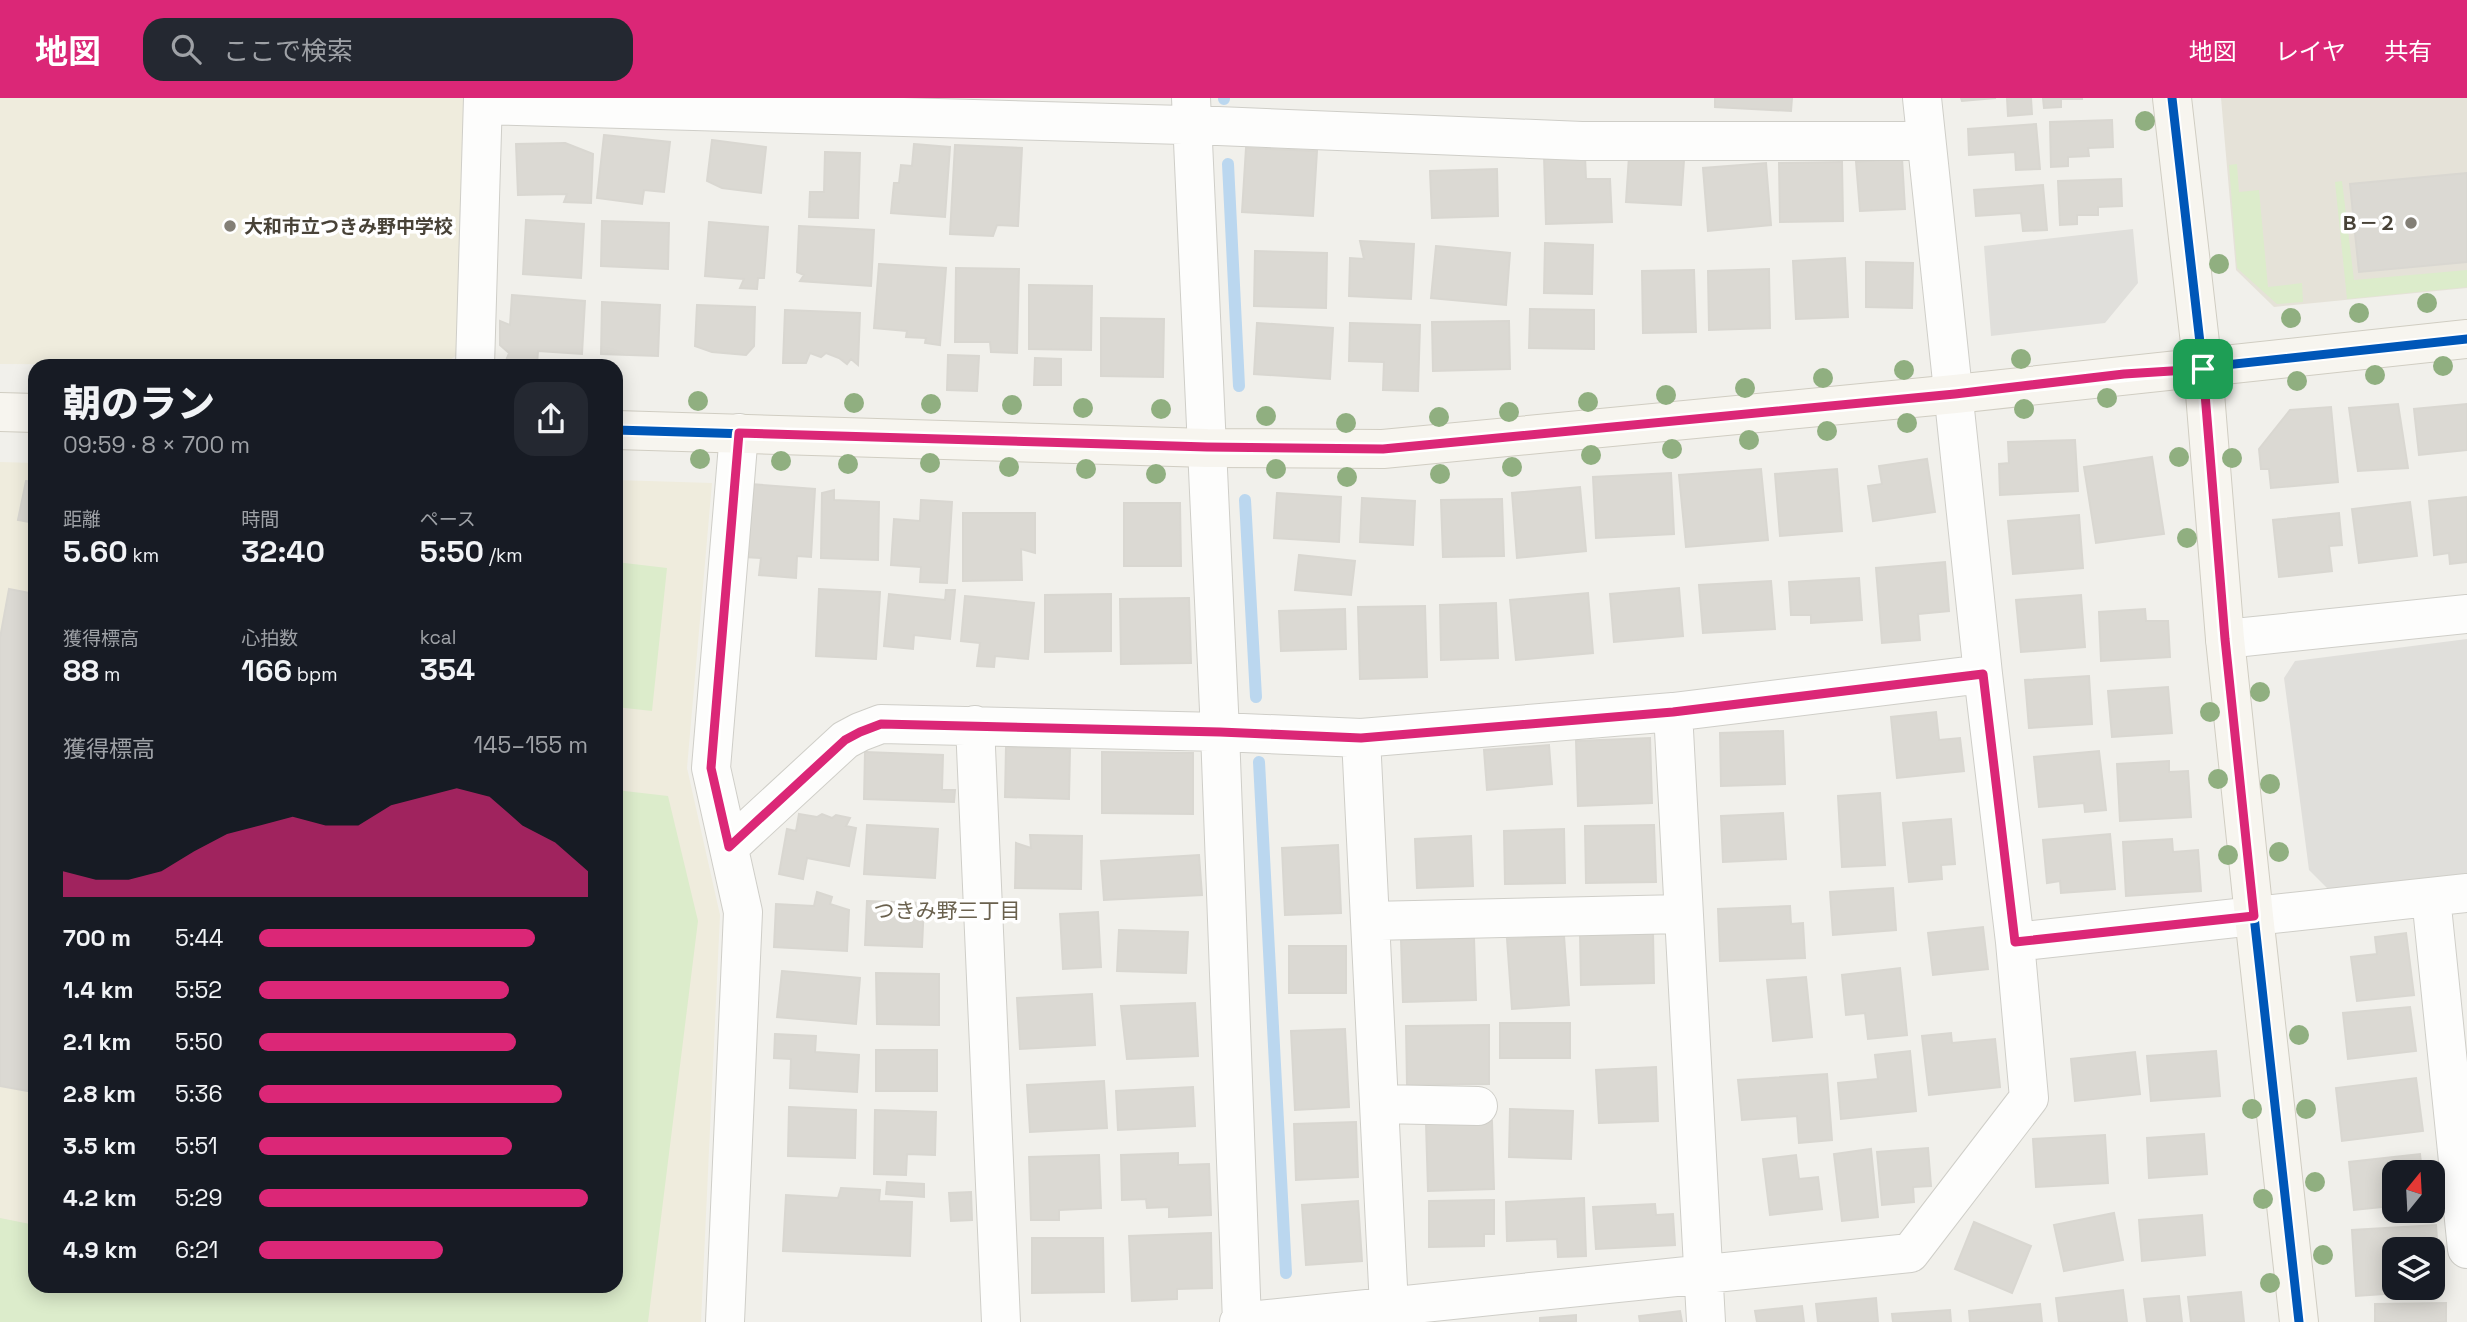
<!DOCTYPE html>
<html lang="ja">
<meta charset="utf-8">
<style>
:root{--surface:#171b24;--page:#242831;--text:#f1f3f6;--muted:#9ea1a6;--accent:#db2777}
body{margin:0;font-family:"Space Grotesk","Noto Sans JP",sans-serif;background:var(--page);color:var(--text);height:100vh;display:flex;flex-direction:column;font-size:26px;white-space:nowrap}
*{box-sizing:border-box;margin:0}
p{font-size:23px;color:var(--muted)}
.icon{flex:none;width:38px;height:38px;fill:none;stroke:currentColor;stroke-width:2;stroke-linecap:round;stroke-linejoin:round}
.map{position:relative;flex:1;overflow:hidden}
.side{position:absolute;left:28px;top:261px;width:595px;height:934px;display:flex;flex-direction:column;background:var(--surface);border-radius:21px;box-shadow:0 4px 18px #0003}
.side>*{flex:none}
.needle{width:46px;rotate:18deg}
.tools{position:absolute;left:2382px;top:1062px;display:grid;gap:14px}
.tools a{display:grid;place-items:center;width:63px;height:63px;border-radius:14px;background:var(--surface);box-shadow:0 4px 18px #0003;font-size:35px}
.pin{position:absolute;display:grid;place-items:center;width:60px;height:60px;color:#fff;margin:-30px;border-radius:14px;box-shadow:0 4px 10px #0006}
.round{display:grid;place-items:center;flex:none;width:74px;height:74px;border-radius:21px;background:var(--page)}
.head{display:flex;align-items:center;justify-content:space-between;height:119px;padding:0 35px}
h1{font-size:38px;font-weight:800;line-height:52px}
.stats{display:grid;grid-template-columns:repeat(3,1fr);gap:10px;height:119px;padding:7px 35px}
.stats div{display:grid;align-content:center}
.stats b{font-size:30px;font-weight:800}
.stats small{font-size:19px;font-weight:400}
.stats p{font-size:19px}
.chart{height:196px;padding:14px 35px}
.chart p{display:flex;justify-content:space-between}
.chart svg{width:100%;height:126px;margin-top:7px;fill:var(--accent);opacity:.7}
ul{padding:0 35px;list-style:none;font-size:23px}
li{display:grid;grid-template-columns:112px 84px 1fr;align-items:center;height:52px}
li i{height:18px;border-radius:9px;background:var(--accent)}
header{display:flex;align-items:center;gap:42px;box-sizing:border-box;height:98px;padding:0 35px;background:var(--accent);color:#fff}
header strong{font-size:33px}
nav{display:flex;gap:38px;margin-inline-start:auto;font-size:24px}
.search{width:490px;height:63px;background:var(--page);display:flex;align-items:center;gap:18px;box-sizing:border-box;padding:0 24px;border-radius:21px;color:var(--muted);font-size:26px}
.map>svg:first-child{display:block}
</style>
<header>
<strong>地図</strong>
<div class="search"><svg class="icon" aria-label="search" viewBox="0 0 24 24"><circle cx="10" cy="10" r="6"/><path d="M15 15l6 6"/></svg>ここで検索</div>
<nav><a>地図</a><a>レイヤ</a><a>共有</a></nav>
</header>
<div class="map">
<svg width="2467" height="1224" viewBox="0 0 2467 1224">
<rect width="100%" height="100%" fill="#f1f0eb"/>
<path fill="#e5e2d8" d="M2221 0H2467V190L2274 209 2236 172Z"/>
<path fill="#efecdd" d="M0 0H465L457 257 441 268 0 266Z
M0 364 35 365V1188H616V382L712 385 687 670 720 817 701 1224H0Z"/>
<path fill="#dceccb" d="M2237 66 2239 94 2259 92 2268 189 2302 185 2303 204 2277 206 2237 170 2229 67Z
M2342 83 2354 182 2467 172V189L2347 201 2335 84Z
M616 464 667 470 652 613 616 609Z
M616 692 668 698 698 823 648 1224H0V1120L35 1127V1188H616Z"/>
<path fill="#e0dfdb" d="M2133 131 2138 185 2105 225 1991 238 1984 148Z
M2467 541V778L2329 792 2309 772 2284 580 2295 563Z"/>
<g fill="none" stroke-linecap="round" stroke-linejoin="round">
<path stroke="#bbd7ef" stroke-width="12" d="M1224 0V1
M1228 66 1239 288
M1245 402 1256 599
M1259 664 1286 1175"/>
</g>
<path fill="#dbd9d3" stroke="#d9d7d1" stroke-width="2" d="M1715 0H1792L1791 13 1715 9Z
M1961 0H1996L1962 3Z
M2007 0H2031L2032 16 2008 18Z
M2043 0H2082V1H2061V9L2044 10Z
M2112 22 2113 49 2088 50 2089 58 2068 59V68L2051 69 2050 24Z
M2036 26 2040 71 2016 72 2015 54 1969 57 1968 31Z
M604 37 670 44 664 94 644 92 642 106 597 100Z
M712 42 766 49 761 95 722 90 707 83Z
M565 45 593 56 591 105 564 104 567 96 518 97 516 46Z
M914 46 950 49 945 119 891 115 894 85H899L901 67 912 68Z
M955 47 1022 50 1018 128 997 127 993 138 950 136Z
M1246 50 1317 53 1313 118 1242 114Z
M825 54 860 55 858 120 809 119 810 94H824Z
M1544 58H1585L1586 81H1610L1612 124 1546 126Z
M1629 58 1684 62 1681 107 1626 104Z
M1902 60 1905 111 1860 113 1856 64Z
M1842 64 1843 123 1780 124 1779 65Z
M1766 65 1771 127 1708 133 1703 70Z
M1497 71 1498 118 1432 120 1430 73Z
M2467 75V164L2359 174 2350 86Z
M2121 81 2122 108 2098 109V117H2077V126L2060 127 2058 83Z
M2043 87 2047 132 2023 133 2021 115 1976 118 1974 92Z
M526 122 584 126 581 180 523 176Z
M602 123 669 125 668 171 601 168Z
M709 124 768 129 764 180H758L757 191 740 190 744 181 705 178Z
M799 128 874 132 871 188 800 183 804 177 797 174Z
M1360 143 1414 146 1411 201 1349 198 1350 160 1364 161Z
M1545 145 1593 147 1592 196 1544 195Z
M1436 148 1510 155 1506 207 1431 200Z
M1255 153 1327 155 1326 210 1254 208Z
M1845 160 1848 219 1796 221 1793 163Z
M1866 164 1913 165 1912 210 1866 209Z
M879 166 946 170 940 247 925 245 926 240 906 239 907 233 874 230Z
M956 170 1019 171 1017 255 991 254 990 244H955Z
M1769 171 1770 230 1709 232 1708 173Z
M1694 172 1696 234 1643 235 1642 173Z
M1029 187 1092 188 1091 252 1029 251Z
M512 197 585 203 582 256 538 253 537 267 505 265 509 255 500 247V223L510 227Z
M602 204 660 207 658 258 601 256Z
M697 207 755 209 754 248 746 257 712 254 695 248Z
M1530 211 1594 212V251L1529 250Z
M785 212 860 215 858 267 851 261 847 266 839 260 826 255 821 259 810 255 806 265H783Z
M1101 220 1164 221 1163 279 1101 278Z
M1509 223 1510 271 1433 273 1432 224Z
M1257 225 1333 230 1330 281 1254 276Z
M1350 225 1420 227 1418 293 1383 292 1384 264 1349 263Z
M948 257 979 258 977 293 947 292Z
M1035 260 1061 261V287H1034Z
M2398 306 2408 370 2358 373 2349 310Z
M2467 306V352L2419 357 2414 311Z
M2331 309 2338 384 2271 390 2269 371H2261L2259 351 2290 312Z
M2075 342 2078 393 2000 397 1999 366 2009 365 2008 344Z
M2152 359 2164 436 2096 445 2084 369Z
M1927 361 1935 414 1873 423 1868 388 1882 386 1879 368Z
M1761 371 1768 442 1686 449 1679 377Z
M1837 371 1842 433 1780 438 1775 376Z
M1671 375 1674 436 1596 440 1593 379Z
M26 383 35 384V425L18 422Z
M750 386 815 391 811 459 797 458 796 480 759 477 761 460 744 459Z
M1580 389 1586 453 1517 460 1512 395Z
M834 392V402L879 404 878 462 821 460 822 395Z
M1277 395 1341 399 1339 444 1274 440Z
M2467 399V464L2450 466 2449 455 2434 457 2429 403Z
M1362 400 1415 403 1413 447 1360 444Z
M1502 401 1504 458 1443 459 1441 402Z
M921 402 952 404 947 485 920 484 921 469 891 467 894 421 920 423Z
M2410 404 2417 458 2359 465 2352 411Z
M1124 405H1180L1181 468H1124Z
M963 415H1035V455L1021 451 1022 482 963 483Z
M2339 415 2342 447 2329 448 2332 473 2279 479 2273 422Z
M2079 417 2083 470 2013 476 2008 423Z
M1299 457 1355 463 1351 497 1295 492Z
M1945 464 1949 513 1918 516 1920 542 1882 545 1876 470Z
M1859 480 1862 522 1811 525V517H1791L1789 484Z
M1771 483 1775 531 1703 535 1699 487Z
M1679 490 1683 538 1614 544 1610 496Z
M9 491 35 496V952L28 993 0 988V540Z
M819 491 880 494 876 561 816 558Z
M946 492H955L950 541 914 537 913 551 884 548 889 496 945 502Z
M1588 495 1593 555 1516 562 1510 502Z
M1111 496V553L1045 554V497Z
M2081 497 2085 549 2021 554 2016 502Z
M965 498 1034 505 1028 561 995 558 994 569 977 568 980 545 961 543Z
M1189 500 1191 565 1121 566 1120 501Z
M1496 505 1498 560 1441 562 1440 507Z
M1425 508 1427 579 1360 581 1358 509Z
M1345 511 1346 551 1281 553 1279 513Z
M2145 511 2146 523H2168L2170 559 2101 563 2099 514Z
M2089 578 2092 626 2029 630 2025 582Z
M2168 589 2172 635 2112 639 2108 593Z
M1936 614 1939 642 1960 640 1964 673 1897 680 1891 619Z
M1783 633 1785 686 1721 688 1720 635Z
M1650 640 1652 705 1578 708 1576 643Z
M1549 647 1552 686 1487 692 1484 652Z
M1006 649 1070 651 1069 701 1005 699Z
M2099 653 2106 712 2085 714 2084 705 2039 709 2034 659Z
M865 654 943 657 942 692H955L954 704 864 701Z
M1102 654 1193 655V716L1102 715Z
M2169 663V674L2188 673 2191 719 2120 723 2117 666Z
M1880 695 1885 767 1842 769 1838 698Z
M1783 715 1786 761 1723 764 1721 718Z
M799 716 817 719 822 716 832 720 836 717 850 720 846 728 856 730 849 768 807 760 803 781 779 776 787 731 796 733Z
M1951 721 1955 766 1941 767 1942 781 1909 784 1903 725Z
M867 727 938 731 935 780 864 776Z
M1654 727 1656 784 1586 785 1585 728Z
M1564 731 1565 785 1505 786 1504 733Z
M2110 736 2115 791 2061 795 2060 783 2047 785 2043 742Z
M1030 737 1082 738 1081 791 1015 790 1016 745 1031 750Z
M1471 738 1473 788 1417 790 1415 741Z
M2172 741 2173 754 2198 752 2201 793 2126 798 2123 744Z
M1338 747 1341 815 1285 817 1282 750Z
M1199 757 1202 797 1104 802 1101 763Z
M1893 790 1896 832 1833 837 1830 794Z
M817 794 832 799 830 806 849 812 847 853 774 849 776 806 814 808Z
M867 803 924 805 922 849 865 847Z
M1790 808 1791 826 1803 825 1805 860 1720 863 1718 811Z
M1098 814 1101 869 1063 871 1060 816Z
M1983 829 1988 871 1933 877 1928 835Z
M1119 832 1188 834 1186 875 1117 873Z
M1653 834 1654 885 1581 887 1580 836Z
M2406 835 2414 897 2357 903 2351 859 2377 856 2375 839Z
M1564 838 1569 907 1512 911 1507 841Z
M1474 840 1476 902 1403 904 1401 842Z
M1289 848H1346V895H1289Z
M1900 870 1907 937 1868 941 1865 915 1846 917 1842 877Z
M782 873 860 880 856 926 777 919Z
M876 875 939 876V927L877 926Z
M1806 879 1812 939 1773 943 1767 882Z
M1092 896 1095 947 1020 951 1017 900Z
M1195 905 1198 958 1127 961 1121 908Z
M2410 909 2416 953 2348 961 2343 915Z
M1500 925H1570V960H1500Z
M1489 927V986L1407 987 1406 928Z
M1345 931 1349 1009 1295 1012 1291 933Z
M1951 935 1952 945 1995 941 2000 989 1929 997 1922 938Z
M775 936 816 938 815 954 859 957 857 994 790 990 791 961 774 960Z
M876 952H937V993H876Z
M1910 953 1916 1013 1841 1021 1838 985 1878 981 1875 957Z
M2216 953 2220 998 2151 1003 2147 958Z
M2135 954 2140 996 2075 1003 2071 961Z
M1656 969 1658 1023 1599 1025 1596 972Z
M1827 976 1832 1042 1799 1045 1797 1018 1742 1022 1738 982Z
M2416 980 2423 1033 2342 1043 2336 990Z
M1104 983 1107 1030 1030 1034 1027 987Z
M1193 989 1195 1028 1118 1032 1116 993Z
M789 1009 856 1012 855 1060 788 1058Z
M1510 1011 1573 1013 1571 1061 1509 1059Z
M875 1012 936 1014 935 1057 907 1056 906 1077 874 1076Z
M1492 1023 1494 1091 1428 1093 1426 1025Z
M1356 1024 1358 1079 1296 1082 1294 1026Z
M2204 1036 2207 1076 2149 1080 2147 1040Z
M2105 1037 2108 1085 2036 1089 2033 1041Z
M1928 1050 1931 1088 1913 1089 1914 1104 1882 1107 1877 1054Z
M1871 1051 1878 1119 1842 1123 1834 1056Z
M1178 1055V1067L1209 1066 1211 1117 1169 1119V1109L1147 1110 1146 1101 1122 1102 1121 1057Z
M2420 1056 2422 1074H2394V1095L2390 1096 2391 1108 2354 1112 2349 1064Z
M1099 1057 1101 1110 1059 1112V1122H1031L1029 1059Z
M1796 1057 1799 1081 1818 1079 1822 1111 1770 1117 1763 1061Z
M887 1084 924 1086V1099L886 1096Z
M841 1090 880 1092 879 1103 912 1104 910 1158 783 1153 786 1097 838 1100Z
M971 1094 972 1122 951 1123 949 1095Z
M1584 1100 1586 1158 1558 1159 1557 1141 1507 1143 1506 1104Z
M1494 1102V1136H1484V1148L1429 1149V1103Z
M1358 1103 1362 1163 1306 1167 1302 1107Z
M1655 1106 1656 1117 1673 1116 1675 1147 1596 1151 1593 1109Z
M2114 1115 2123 1162 2064 1173 2054 1127Z
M2202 1117 2205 1157 2142 1163 2139 1122Z
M1974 1124 2031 1148 2012 1195 1955 1171Z
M2436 1127 2439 1175H2432V1152H2394V1190H2398V1195L2356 1198 2352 1132Z
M1211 1135 1212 1190 1177 1191V1201L1132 1203 1129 1138Z
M1032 1140H1103L1104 1194 1032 1195Z
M2123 1192 2127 1224H2059L2056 1200Z
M2241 1194 2244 1224H2191L2188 1199Z
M2179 1198 2182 1224H2147L2144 1201Z
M1876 1200 1878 1224H1818L1816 1206Z
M2446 1205V1224H2375V1206Z
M2040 1206 2042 1224H1970L1969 1213Z
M1802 1208 1804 1224H1757L1755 1213Z
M1950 1212 1951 1224H1893L1892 1216Z
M1680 1213 1682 1224H1640L1639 1218Z
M1576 1217V1224H1540V1220Z"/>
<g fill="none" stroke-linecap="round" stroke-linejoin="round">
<defs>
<path id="street" d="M1191 0 1220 634 1242 1224
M483 7 1218 28 1582 43H1926
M475 268 483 0
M2225 541 2467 516
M1673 614 1706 1224
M975 627 1001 1224
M1361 640 1389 1209
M729 749 845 642 860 634 881 626 1220 634 1361 640 1673 614 1983 576
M2431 799 2467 1151
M1370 823 1683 816
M2015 844 2467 795
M1379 1006 1478 1008
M725 1224 743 814 711 670 739 335
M1239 1224 1910 1155 2029 1000 2015 844 1983 576 1922 0"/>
<path id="secondary" d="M2172 0 2203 271 2225 541 2254 818 2299 1224
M0 314 35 315
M616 332 1207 350 1383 351 1955 296 2467 241"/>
</defs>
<use href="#street" stroke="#cfcec8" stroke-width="40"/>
<use href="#secondary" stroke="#d0cdc2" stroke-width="40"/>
<use href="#street" stroke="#fdfdfc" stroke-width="38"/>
<use href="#secondary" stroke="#f7f5ef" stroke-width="38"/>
<defs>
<path id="cycleway" d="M2172 0 2203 271 2225 541 2254 818 2299 1224
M616 332 1207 350 1383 351 1955 296 2467 241"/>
</defs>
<use href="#cycleway" stroke="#fff" stroke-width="13"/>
<use href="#cycleway" stroke="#0057b8" stroke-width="9"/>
</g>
<g fill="#90af80">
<circle cx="2145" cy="23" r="10"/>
<circle cx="2219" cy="166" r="10"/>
<circle cx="2427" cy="205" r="10"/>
<circle cx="2359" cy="215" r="10"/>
<circle cx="2291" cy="220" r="10"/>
<circle cx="2021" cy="261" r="10"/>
<circle cx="2443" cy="268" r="10"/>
<circle cx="1904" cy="272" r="10"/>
<circle cx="2375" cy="277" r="10"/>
<circle cx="1823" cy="280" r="10"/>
<circle cx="2297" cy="283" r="10"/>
<circle cx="1745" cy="290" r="10"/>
<circle cx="1666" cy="297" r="10"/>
<circle cx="2107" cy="300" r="10"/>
<circle cx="698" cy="303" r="10"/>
<circle cx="1588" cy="304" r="10"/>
<circle cx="854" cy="305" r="10"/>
<circle cx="931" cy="306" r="10"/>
<circle cx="1012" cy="307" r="10"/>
<circle cx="1083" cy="310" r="10"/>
<circle cx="1161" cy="311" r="10"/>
<circle cx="2024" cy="311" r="10"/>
<circle cx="1509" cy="314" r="10"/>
<circle cx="1266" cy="318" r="10"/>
<circle cx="1439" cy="319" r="10"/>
<circle cx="1346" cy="325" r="10"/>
<circle cx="1907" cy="325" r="10"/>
<circle cx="1827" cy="333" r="10"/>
<circle cx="1749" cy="342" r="10"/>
<circle cx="1672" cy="351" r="10"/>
<circle cx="1591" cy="357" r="10"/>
<circle cx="2179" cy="359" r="10"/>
<circle cx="2232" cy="360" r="10"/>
<circle cx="700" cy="361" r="10"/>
<circle cx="781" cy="363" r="10"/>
<circle cx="930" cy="365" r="10"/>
<circle cx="848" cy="366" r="10"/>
<circle cx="1009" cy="369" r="10"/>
<circle cx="1512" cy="369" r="10"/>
<circle cx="1086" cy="371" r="10"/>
<circle cx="1276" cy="371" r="10"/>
<circle cx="1156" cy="376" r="10"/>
<circle cx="1440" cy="376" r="10"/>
<circle cx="1347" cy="379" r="10"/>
<circle cx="2187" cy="440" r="10"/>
<circle cx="2260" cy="594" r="10"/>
<circle cx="2210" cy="614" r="10"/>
<circle cx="2218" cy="681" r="10"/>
<circle cx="2270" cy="686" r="10"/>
<circle cx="2279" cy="754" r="10"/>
<circle cx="2228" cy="757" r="10"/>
<circle cx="2299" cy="937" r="10"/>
<circle cx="2252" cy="1011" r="10"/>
<circle cx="2306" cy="1011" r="10"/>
<circle cx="2315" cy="1084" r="10"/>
<circle cx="2263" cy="1101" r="10"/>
<circle cx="2323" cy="1157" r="10"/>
<circle cx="2270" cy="1185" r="10"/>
</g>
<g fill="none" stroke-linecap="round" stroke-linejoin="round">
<defs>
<path id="route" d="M2203 271 2225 541 2254 818 2015 844 1983 576 1673 614 1361 640 1220 634 881 626 860 634 845 642 729 749 711 670 739 335 1207 349 1383 351 1955 296 2124 276Z"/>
</defs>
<use href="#route" stroke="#fff" stroke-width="14"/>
<use href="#route" stroke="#db2777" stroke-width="9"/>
</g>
<g fill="#837f76" stroke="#fff" stroke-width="2.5">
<circle cx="2411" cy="125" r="7"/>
<circle cx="230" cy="128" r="7"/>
</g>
<g text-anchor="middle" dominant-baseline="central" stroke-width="7" stroke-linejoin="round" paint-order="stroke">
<g font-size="19" font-weight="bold" fill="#484237" stroke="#fff" text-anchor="end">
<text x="2397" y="125">Ｂ－２</text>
<text x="244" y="128" text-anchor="start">大和市立つきみ野中学校</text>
</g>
<g font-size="21" fill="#6a614e" stroke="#fff">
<text x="947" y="812">つきみ野三丁目</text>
</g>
</g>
</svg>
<div class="tools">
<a><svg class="needle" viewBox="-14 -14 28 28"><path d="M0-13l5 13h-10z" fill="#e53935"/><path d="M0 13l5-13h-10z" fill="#9ea1a6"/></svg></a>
<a><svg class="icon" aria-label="layers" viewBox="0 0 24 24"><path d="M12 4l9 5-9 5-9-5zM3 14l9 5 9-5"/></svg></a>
</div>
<div class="pin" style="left:2203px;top:271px;background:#1e9e55"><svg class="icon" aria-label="arrive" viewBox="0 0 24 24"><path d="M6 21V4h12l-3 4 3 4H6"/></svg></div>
<section class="side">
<div class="head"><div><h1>朝のラン</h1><p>09:59 · 8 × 700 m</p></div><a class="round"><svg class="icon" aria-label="share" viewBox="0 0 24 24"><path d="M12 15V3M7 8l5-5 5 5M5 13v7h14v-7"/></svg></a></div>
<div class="stats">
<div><p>距離</p><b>5.60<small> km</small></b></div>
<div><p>時間</p><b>32:40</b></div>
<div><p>ペース</p><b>5:50<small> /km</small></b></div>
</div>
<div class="stats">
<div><p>獲得標高</p><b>88<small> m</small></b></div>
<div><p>心拍数</p><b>166<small> bpm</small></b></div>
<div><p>kcal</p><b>354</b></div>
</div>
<div class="chart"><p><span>獲得標高</span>145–155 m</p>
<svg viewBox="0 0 160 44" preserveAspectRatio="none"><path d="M0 44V35L10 38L20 38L30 35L40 28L50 22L60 19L70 16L80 19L90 19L100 12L110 9L120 6L130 9L140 19L150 25L160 35V44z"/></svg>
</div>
<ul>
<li><b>700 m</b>5:44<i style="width:84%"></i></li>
<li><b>1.4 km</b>5:52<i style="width:76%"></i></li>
<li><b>2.1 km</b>5:50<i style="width:78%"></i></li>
<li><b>2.8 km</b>5:36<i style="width:92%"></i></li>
<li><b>3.5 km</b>5:51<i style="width:77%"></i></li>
<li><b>4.2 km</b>5:29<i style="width:100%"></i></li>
<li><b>4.9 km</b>6:21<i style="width:56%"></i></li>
</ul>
</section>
</div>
